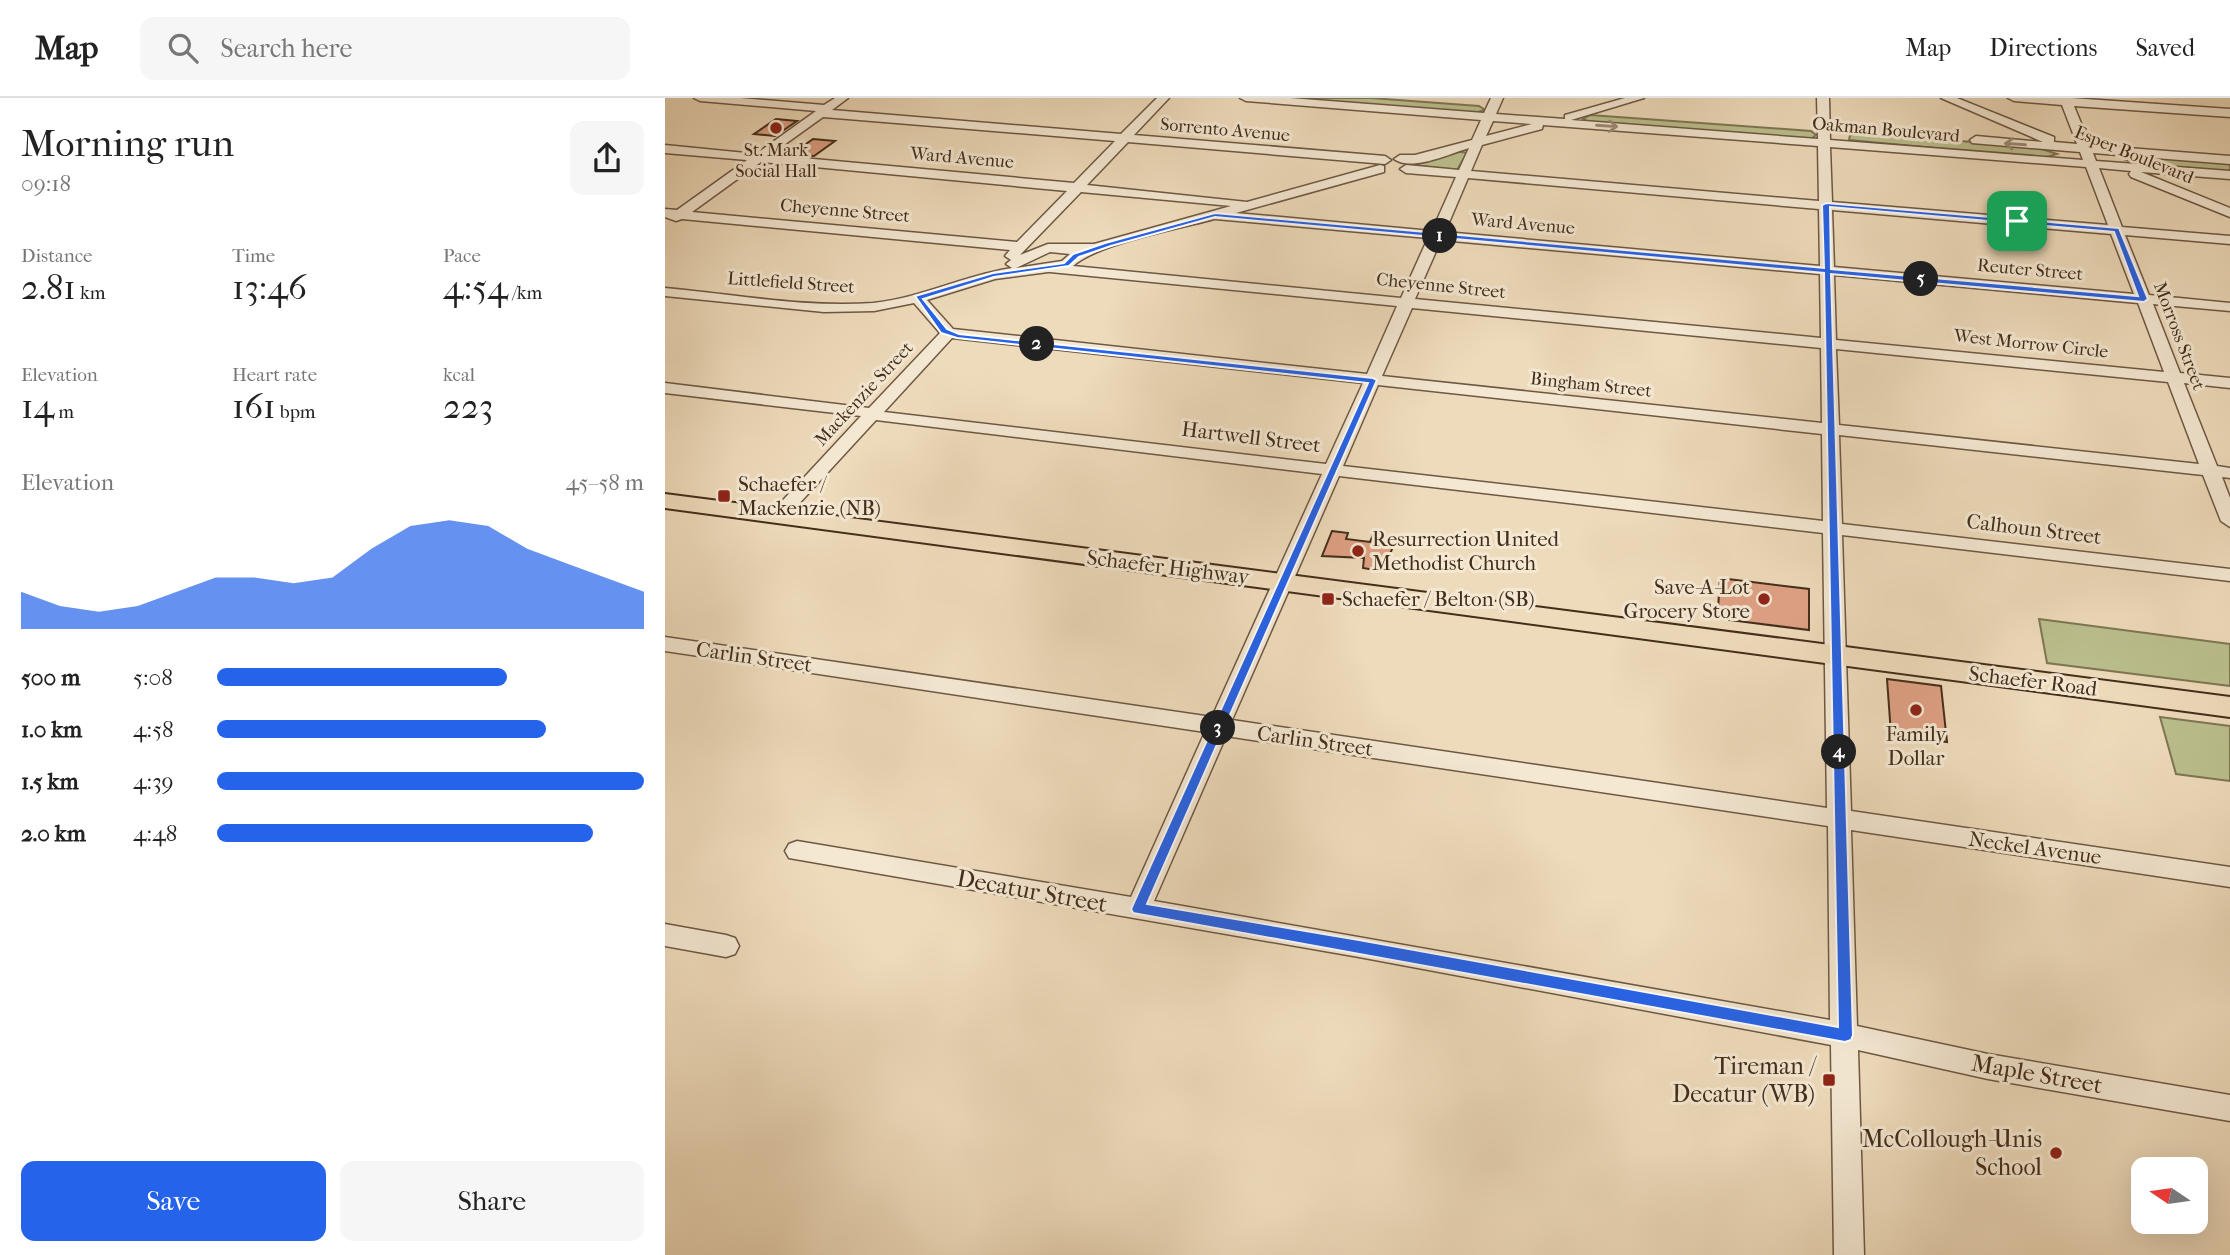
<!DOCTYPE html>
<meta charset="utf-8">
<style>
:root{--surface:#fff;--page:#f6f6f6;--text:#222;--muted:#767676;--line:#e0e0e0;--accent:#2563eb}
body{margin:0;font-family:"IM FELL French Canon",serif;background:var(--page);color:var(--text);height:100vh;display:flex;flex-direction:column;font-size:26px;white-space:nowrap}
*{box-sizing:border-box;margin:0}
p{font-size:23px;color:var(--muted)}
.icon{flex:none;width:38px;height:38px;fill:none;stroke:currentColor;stroke-width:2;stroke-linecap:round;stroke-linejoin:round}
.map{position:relative;flex:1;overflow:hidden}
.drawer{display:flex;flex-direction:column;background:var(--surface);width:665px}
.drawer>*{flex:none}
.needle{width:46px;rotate:283deg}
.buttons{position:absolute;left:1466px;top:1059px;display:grid;gap:14px}
.buttons a{display:grid;place-items:center;width:77px;height:77px;border-radius:14px;background:var(--surface);box-shadow:0 7px 28px #0002;font-size:35px}
.pin{position:absolute;display:grid;place-items:center;width:60px;height:60px;color:#fff;margin:-30px;border-radius:14px;box-shadow:0 4px 10px #0006}
.km{position:absolute;width:35px;height:35px;margin:-18px;border-radius:50%;background:#222;color:#fff;font-size:19px;line-height:35px;text-align:center}
.round{display:grid;place-items:center;flex:none;width:74px;height:74px;border-radius:14px;background:var(--page)}
.overview{display:flex;align-items:center;justify-content:space-between;height:119px;padding:0 21px}
h1{font-size:38px;font-weight:600;line-height:52px}
.figures{display:grid;grid-template-columns:repeat(3,1fr);gap:10px;height:119px;padding:7px 21px}
.figures div{display:grid;align-content:center}
.figures b{font-size:35px;font-weight:600}
.figures small{font-size:19px;font-weight:400}
.figures p{font-size:19px}
.chart{height:196px;padding:14px 21px}
.chart p{display:flex;justify-content:space-between}
.chart svg{width:100%;height:126px;margin-top:7px;fill:var(--accent);opacity:.7}
.action{display:flex;gap:14px;margin-top:auto;padding:14px 21px}
.action a{flex:1;height:80px;border-radius:14px;background:var(--accent);color:#fff;font-size:28px;font-weight:600;line-height:80px;text-align:center}
.action a+a{background:var(--page);color:var(--text)}
ul{padding:0 21px;list-style:none;font-size:23px}
li{display:grid;grid-template-columns:112px 84px 1fr;align-items:center;height:52px}
li i{height:18px;border-radius:9px;background:var(--accent)}
header{display:flex;align-items:center;gap:42px;box-sizing:border-box;height:98px;padding:0 35px;background:var(--surface);border-bottom:2px solid var(--line)}
header strong{font-size:33px}
nav{display:flex;gap:38px;margin-inline-start:auto;font-size:24px}
.search{width:490px;height:63px;background:var(--page);display:flex;align-items:center;gap:18px;box-sizing:border-box;padding:0 24px;border-radius:14px;color:var(--muted);font-size:26px}
main{display:flex;flex:1;min-height:0}
.map>svg:first-child{display:block}
</style>
<header>
<strong>Map</strong>
<div class="search"><svg class="icon" aria-label="search" viewBox="0 0 24 24"><circle cx="10" cy="10" r="6"/><path d="M15 15l6 6"/></svg>Search here</div>
<nav><a>Map</a><a>Directions</a><a>Saved</a></nav>
</header>
<main>
<section class="drawer">
<div class="overview"><div><h1>Morning run</h1><p>09:18</p></div><a class="round"><svg class="icon" aria-label="share" viewBox="0 0 24 24"><path d="M12 15V3M7 8l5-5 5 5M5 13v7h14v-7"/></svg></a></div>
<div class="figures">
<div><p>Distance</p><b>2.81<small> km</small></b></div>
<div><p>Time</p><b>13:46</b></div>
<div><p>Pace</p><b>4:54<small> /km</small></b></div>
</div>
<div class="figures">
<div><p>Elevation</p><b>14<small> m</small></b></div>
<div><p>Heart rate</p><b>161<small> bpm</small></b></div>
<div><p>kcal</p><b>223</b></div>
</div>
<div class="chart"><p><span>Elevation</span>45–58 m</p>
<svg viewBox="0 0 160 44" preserveAspectRatio="none"><path d="M0 44V31L10 36L20 38L30 36L40 31L50 26L60 26L70 28L80 26L90 16L100 8L110 6L120 8L130 16L140 21L150 26L160 31V44z"/></svg>
</div>
<ul>
<li><b>500 m</b>5:08<i style="width:68%"></i></li>
<li><b>1.0 km</b>4:58<i style="width:77%"></i></li>
<li><b>1.5 km</b>4:39<i style="width:100%"></i></li>
<li><b>2.0 km</b>4:48<i style="width:88%"></i></li>
</ul>
<div class="action"><a>Save</a><a>Share</a></div>
</section>
<div class="map">
<svg width="1565" height="1157" viewBox="0 0 1565 1157">
<rect width="100%" height="100%" fill="#eedbbb"/>
<filter id="stains"><feTurbulence type="fractalNoise" baseFrequency=".00286" numOctaves="4"/><feColorMatrix values="0 0 0 0 .2 0 0 0 0 .09 0 0 0 0 .02 0 0 0 .5 -.17"/></filter>
<radialGradient id="worn" r=".72"><stop offset=".6" stop-color="#630" stop-opacity="0"/><stop offset="1" stop-color="#630" stop-opacity=".3"/></radialGradient>
<path fill="#bbc08e" stroke="#7f7654" stroke-width="2" d="M614 0H706L814 8 820 12 810 15Z
M925 17 1146 33 1151 37 1146 41 924 24 918 21Z
M1193 35 1371 49 1392 56 1378 60 1184 42 1185 37Z
M792 53 802 55 792 72 747 67Z
M1468 58 1565 63V75L1471 66 1461 62Z
M1374 521 1565 546V588L1382 565Z
M1495 619 1565 628V683L1511 676Z"/>
<path fill="#dfa184" stroke="#432d1b" stroke-width="2" d="M111 21 132 23 110 38 89 36Z
M148 41 170 43 149 58 127 56Z
M667 433 683 435 681 441 705 444 708 437 731 440 720 470 717 469 716 473 698 470 699 460 657 458Z
M1055 480 1144 491V532L1064 522 1065 513 1053 511Z
M1222 581 1276 588 1282 644 1226 636Z"/>
<g fill="none" stroke-linecap="round" stroke-linejoin="round">
<defs>
<path id="minor" d="M29 0H75L159 7 170 0H183L167 12 456 36 492 0H504L469 37 720 58 726 62 720 66 463 44 422 87 582 104 715 67 719 68V74L571 115 767 133 791 79 741 75 735 71 741 67 794 72 804 50C784 56 746 74 729 61L735 57H750L807 42 816 22 581 3 575 0H625L819 15 826 0H838L831 16 900 21V17L960 0H979L906 22 1153 41 1152 0H1164L1165 42 1418 62 1415 54 1307 45 1305 42 1311 38 1378 44 1276 0H1292L1389 39V44L1412 46 1397 7 1349 3 1343 0H1406L1565 11V19L1409 8 1425 47 1565 58V66L1428 55 1431 63 1565 73V81L1476 74 1565 110V119L1466 79 1464 76 1466 73 1434 70 1457 129 1565 138V146L1460 137 1484 197 1565 205V213L1488 206 1515 275 1565 280V290L1519 285 1552 368 1565 370V380L1557 379 1565 400V429L1556 423 1538 377 1174 337 1177 426 1565 471V483L1177 437 1186 713 1565 769V789L1186 732 1192 928 1323 956 1565 997V1023L1323 981 1193 952 1199 1157H1169L1166 947 694 859 124 760 120 753 124 746 132 743 466 799 540 634 0 553V539L547 619 657 376 211 322 119 422H107L104 418 107 414 196 318 0 295V285L204 310 275 235 249 205 209 213 159 214 0 198V190C68 196 139 210 208 205 256 200 300 177 347 170L341 166 346 162 340 158 345 152 17 121 11 123 0 119V111L12 112 82 62 0 55V47L91 56 151 13 35 3ZM158 19 450 43 409 85 105 57ZM828 23 867 26 821 38ZM878 27 1153 48 1154 103 806 73 817 47 877 31ZM1165 49 1421 69 1443 127 1167 104ZM96 64 402 93 352 144 27 114ZM803 80 1154 111 1155 168 780 134ZM416 94 566 108 429 146H383L355 157ZM1167 112 1446 136 1469 196 1169 169ZM549 121H550L763 140 736 200 408 168C434 145 514 131 549 121ZM776 142 1155 176 1156 240 750 201ZM385 154 405 156 397 163 351 170ZM383 174H385L732 208 702 276 288 231 262 202 330 181ZM1169 177 1473 205 1499 274 1171 242ZM747 210 1156 250 1157 325 717 278ZM287 240 698 285 661 366 219 314ZM1171 251 1503 284 1534 366 1174 327ZM713 287 1157 336 1158 423 678 368ZM674 378 1158 435 1162 710 567 622ZM561 638 1163 728 1165 922 489 803Z
M0 826 61 837 70 840 74 848 70 856 61 859 0 848Z"/>
<path id="major" d="M0 396 1565 599V619L0 410Z"/>
</defs>
<use href="#minor" stroke="#6e5843" stroke-width="3"/>
<use href="#major" stroke="#432d1b" stroke-width="4"/>
<use href="#minor" fill="#f4e8d3" fill-rule="evenodd"/>
<use href="#major" fill="#eedbbb" fill-rule="evenodd"/>
</g>
<defs><path id="oneway-shaft" d="M-6 0H5M1.5-3L5.5 0L1.5 3" fill="none" stroke-width="1.6" stroke-linecap="round" stroke-linejoin="round" transform="scale(1.75)"/></defs>
<g stroke="#9c8a77">
<use href="#oneway-shaft" transform="translate(942 28) rotate(4)"/>
<use href="#oneway-shaft" transform="translate(1350 46) rotate(-176)"/>
</g>
<path fill="#2563eb" stroke="#fff" stroke-width="2" fill-rule="evenodd" d="M1161 105 1454 130 1483 201 1479 204 1166 176 1188 937 1186 942 1180 944 468 815 466 811 703 285 292 240 276 235 250 198 328 175 399 165 408 156 440 145 550 115 1159 170 1157 107ZM1165 109 1449 134 1473 198 1166 171ZM550 119 1159 175 1173 929 694 842 482 806 712 282 708 280 294 236 282 231 258 201 329 179 404 168 414 159 446 148Z"/>
<g fill="#8f2418" stroke="#f4e8d3" stroke-width="2.5">
<circle cx="111" cy="30" r="7"/>
<rect x="52" y="391" width="14" height="14" rx="3.5"/>
<circle cx="693" cy="453" r="7"/>
<rect x="656" y="494" width="14" height="14" rx="3.5"/>
<circle cx="1099" cy="501" r="7"/>
<circle cx="1251" cy="612" r="7"/>
<rect x="1157" y="975" width="14" height="14" rx="3.5"/>
<circle cx="1391" cy="1055" r="7"/>
</g>
<g text-anchor="middle" dominant-baseline="central" stroke-width="6" stroke-linejoin="round" paint-order="stroke">
<g font-size="18" fill="#432d1b" stroke="#f4e8d3">
<text transform="translate(560 32) rotate(5)">Sorrento Avenue</text>
<text transform="translate(1221 32) rotate(5)">Oakman Boulevard</text>
<text transform="translate(1469 57) rotate(22)">Esper Boulevard</text>
<text transform="translate(297 60) rotate(5)">Ward Avenue</text>
<text transform="translate(180 113) rotate(5)">Cheyenne Street</text>
<text transform="translate(858 126) rotate(5)">Ward Avenue</text>
<text transform="translate(1365 172) rotate(5)">Reuter Street</text>
<text transform="translate(126 185) rotate(4)">Littlefield Street</text>
<text transform="translate(776 188) rotate(6)">Cheyenne Street</text>
<text transform="translate(1514 238) rotate(69)">Morross Street</text>
<text transform="translate(1366 246) rotate(6)">West Morrow Circle</text>
<text transform="translate(926 287) rotate(6)">Bingham Street</text>
<text transform="translate(199 296) rotate(-47)">Mackenzie Street</text>
</g>
<g font-size="18" fill="#432d1b" stroke="#f4e8d3">
<text x="111" y="52">St. Mark<tspan x="111" dy="21">Social Hall</tspan></text>
</g>
<g font-size="21" fill="#432d1b" stroke="#f4e8d3">
<text transform="translate(586 339) rotate(7)">Hartwell Street</text>
<text transform="translate(1369 431) rotate(7)">Calhoun Street</text>
<text transform="translate(503 469) rotate(7)">Schaefer Highway</text>
<text transform="translate(89 559) rotate(8)">Carlin Street</text>
<text transform="translate(1368 583) rotate(7)">Schaefer Road</text>
<text transform="translate(650 643) rotate(8)">Carlin Street</text>
<text transform="translate(1370 750) rotate(8)">Neckel Avenue</text>
</g>
<g font-size="21" fill="#432d1b" stroke="#f4e8d3" text-anchor="start">
<text x="73" y="386">Schaefer /<tspan x="73" dy="24">Mackenzie (NB)</tspan></text>
<text x="707" y="441">Resurrection United<tspan x="707" dy="24">Methodist Church</tspan></text>
<text x="1085" y="489" text-anchor="end">Save-A-Lot<tspan x="1085" dy="24">Grocery Store</tspan></text>
<text x="677" y="501">Schaefer / Belton (SB)</text>
<text x="1251" y="636" text-anchor="middle">Family<tspan x="1251" dy="24">Dollar</tspan></text>
</g>
<g font-size="24" fill="#432d1b" stroke="#f4e8d3">
<text transform="translate(367 793) rotate(10)">Decatur Street</text>
<text transform="translate(1372 976) rotate(10)">Maple Street</text>
</g>
<g font-size="24" fill="#432d1b" stroke="#f4e8d3" text-anchor="end">
<text x="1150" y="968">Tireman /<tspan x="1150" dy="28">Decatur (WB)</tspan></text>
<text x="1377" y="1041">McCollough-Unis<tspan x="1377" dy="28">School</tspan></text>
</g>
</g>
<rect width="100%" height="100%" filter="url(#stains)"/>
<rect width="100%" height="100%" fill="url(#worn)"/>
</svg>
<div class="buttons">
<a><svg class="needle" viewBox="-14 -14 28 28"><path d="M0-13l5 13h-10z" fill="#e53935"/><path d="M0 13l5-13h-10z" fill="#767676"/></svg></a>
</div>
<div class="pin" style="left:1352px;top:123px;background:#1e9e55"><svg class="icon" aria-label="arrive" viewBox="0 0 24 24"><path d="M6 21V4h12l-3 4 3 4H6"/></svg></div>
<b class="km" style="left:775px;top:138px">1</b>
<b class="km" style="left:372px;top:246px">2</b>
<b class="km" style="left:553px;top:630px">3</b>
<b class="km" style="left:1174px;top:654px">4</b>
<b class="km" style="left:1256px;top:181px">5</b>
</div>
</main>
